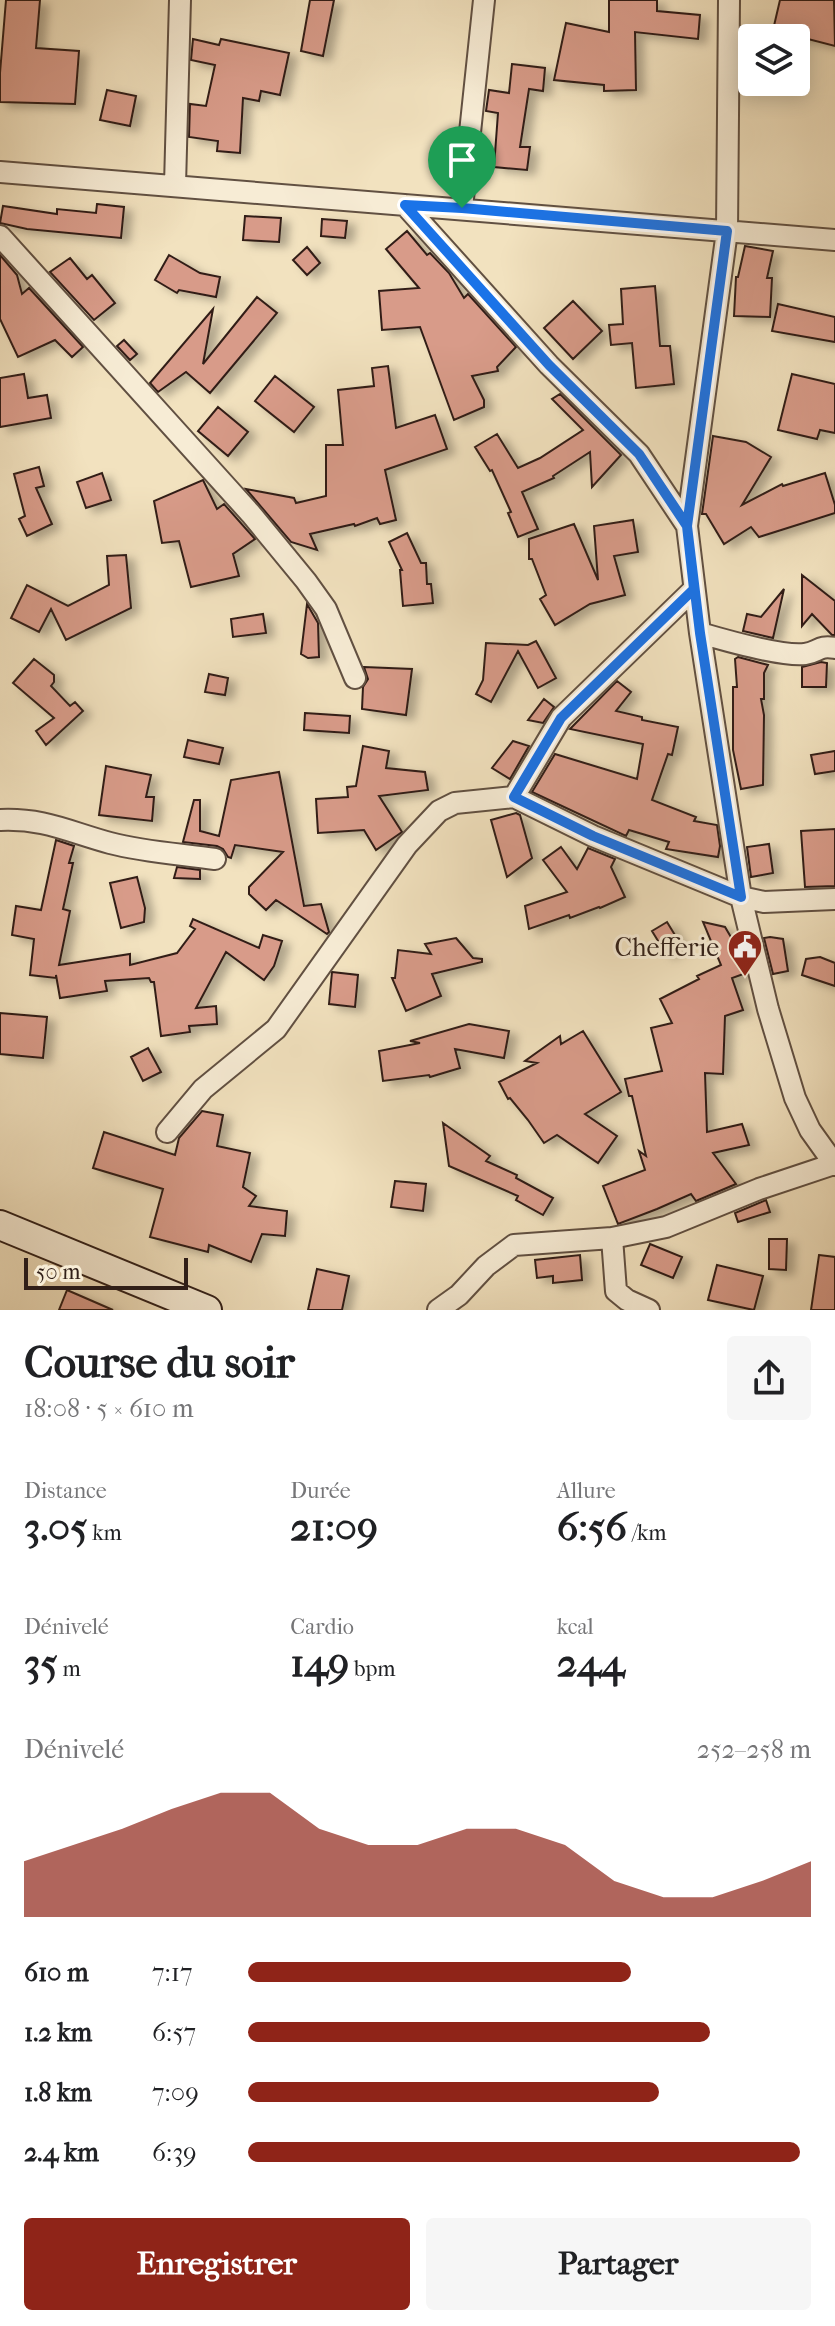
<!DOCTYPE html>
<html lang="fr">
<meta charset="utf-8">
<style>
:root{--surface:#fff;--page:#f6f6f6;--text:#202124;--muted:#757577;--accent:#8f2418}
body{margin:0;font-family:"IM FELL French Canon",serif;background:var(--page);color:var(--text);height:100vh;display:flex;flex-direction:column;font-size:30px;white-space:nowrap}
*{box-sizing:border-box;margin:0}
p{font-size:26px;color:var(--muted)}
.icon{flex:none;width:44px;height:44px;fill:none;stroke:currentColor;stroke-width:2;stroke-linecap:round;stroke-linejoin:round}
.map{position:relative;height:1310px;overflow:hidden}
.side{display:flex;flex-direction:column;background:var(--surface);flex:1}
.side>*{flex:none}
.fabs{position:absolute;left:738px;top:24px;display:grid;gap:16px}
.fabs a{display:grid;place-items:center;width:72px;height:72px;border-radius:8px;background:var(--surface);box-shadow:0 4px 20px #0003;font-size:40px}
.scale{position:absolute;left:24px;bottom:20px;width:164px;box-sizing:border-box;padding-left:8px;border:4px solid #311f18;border-top:0;font-size:22px;line-height:28px;white-space:nowrap;color:#311f18;-webkit-text-stroke:6px #f7ecd5;paint-order:stroke}
.pin{position:absolute;display:grid;place-items:center;width:68px;height:68px;color:#fff;margin:-82px -34px;border-radius:50% 50% 50% 0;rotate:-45deg;box-shadow:0 0 8px #0007}
.pin .icon{rotate:45deg}
.round{display:grid;place-items:center;flex:none;width:84px;height:84px;border-radius:8px;background:var(--page)}
.headline{display:flex;align-items:center;justify-content:space-between;height:136px;padding:0 24px}
h1{font-size:44px;font-weight:700;line-height:60px}
.metrics{display:grid;grid-template-columns:repeat(3,1fr);gap:12px;height:136px;padding:8px 24px}
.metrics div{display:grid;align-content:center}
.metrics b{font-size:40px;font-weight:700}
.metrics small{font-size:22px;font-weight:400}
.metrics p{font-size:22px}
.chart{height:224px;padding:16px 24px}
.chart p{display:flex;justify-content:space-between}
.chart svg{width:100%;height:144px;margin-top:8px;fill:var(--accent);opacity:.7}
.action{display:flex;gap:16px;margin-top:auto;padding:16px 24px}
.action a{flex:1;height:92px;border-radius:8px;background:var(--accent);color:#fff;font-size:32px;font-weight:700;line-height:92px;text-align:center}
.action a+a{background:var(--page);color:var(--text)}
ul{padding:0 24px;list-style:none;font-size:26px}
li{display:grid;grid-template-columns:128px 96px 1fr;align-items:center;height:60px}
li i{height:20px;border-radius:10px;background:var(--accent)}
.map>svg:first-child{display:block}
</style>
<div class="map">
<svg width="835" height="1310" viewBox="0 0 835 1310">
<defs>
<filter id="shadow"><feDropShadow dx="8" dy="4.5" stdDeviation="4" flood-color="#0004"/></filter>
</defs>
<rect width="100%" height="100%" fill="#f2e2bf"/>
<filter id="stains"><feTurbulence type="fractalNoise" baseFrequency=".0025" numOctaves="4"/><feColorMatrix values="0 0 0 0 .2 0 0 0 0 .09 0 0 0 0 .02 0 0 0 .5 -.17"/></filter>
<radialGradient id="worn" r=".72"><stop offset=".6" stop-color="#630" stop-opacity="0"/><stop offset="1" stop-color="#630" stop-opacity=".3"/></radialGradient>
<path fill="#d89b89" stroke="#311f18" stroke-width="2" filter="url(#shadow)" d="M6 0H40L36 48 79 51 75 104 0 102V73Z
M310 0H334L323 56 301 51Z
M609 0H657V11L700 15 698 39 635 32 636 90 604 91V85L554 80 566 23 609 32Z
M780 0H834L835 46 773 30Z
M193 39 219 45 221 39 289 53 280 95 261 91 259 101 243 98 240 153 217 151 218 141 189 137 190 104 206 106 215 65 191 60Z
M512 64 545 68 543 91 529 89 520 147H530L527 170 494 167 498 113 486 111 489 90 509 93Z
M107 90 136 96 130 126 100 120Z
M97 204 124 207 121 238 27 229 0 223 3 206 57 214V209L96 213Z
M245 216 281 218 279 242 243 240Z
M322 219 347 221 345 238 321 236Z
M407 231 427 255 430 253 449 273 464 298 468 294 516 347 497 367 498 371 472 376 484 400V407L454 420 420 327 382 330 379 291 419 288 386 249Z
M745 246 773 251 767 278H772L770 317 734 316 736 277H738Z
M307 247 320 263 307 275 293 260Z
M0 255 17 275 22 294 29 288 83 347 72 357 55 340 18 357 0 319Z
M169 255 200 273 220 277 216 297 179 290 177 293 155 280Z
M70 258 87 279 92 275 115 303 94 320 50 272Z
M655 286 660 346H670L674 384 636 388 632 343 611 345 609 325 623 324 621 289Z
M257 297 277 313 210 393 186 372 158 392 150 383 213 309 203 364Z
M573 301 602 331 573 359 544 328Z
M778 304 835 317V342L772 331Z
M124 340 137 354 130 360 117 346Z
M388 366 396 428 435 415 447 449 385 470 396 520 380 524 377 518 355 526 354 524 310 534 317 550 291 542 246 489 294 498 296 503 326 496V445H343L338 390 374 386 372 368Z
M24 374 28 398 47 395 51 418 0 427V378Z
M792 374 835 384V433L820 430 817 439 778 430Z
M275 376 314 407 294 432 255 401Z
M560 394 621 455 592 487 590 452 553 476 554 478 522 492 538 529 518 537 508 513 511 512 492 470 490 471 475 447 497 434 518 468 540 458 583 430 552 399Z
M218 407 248 432 228 456 198 431Z
M713 436 746 442 771 457 742 505 782 484 783 486 825 473 835 505V513L759 537 751 527 724 544 706 514H702Z
M39 467 44 486 36 488 52 524 27 536 19 519 25 516 14 474Z
M102 473 111 500 86 508 77 482Z
M203 480 217 509 224 504 255 539 233 554 239 576 191 587 179 541 162 543 154 501Z
M633 520 638 552 614 556 625 595 590 604 555 625 540 599 546 595 532 559H529V539L574 524 598 580 594 526Z
M407 533 421 563H426L427 584H431L433 603 403 606 400 570H402L389 542Z
M126 555 131 608 66 640 51 609 39 632 11 618 27 585 68 606 109 585 107 556Z
M802 575 835 601V635H832L812 614 802 626Z
M784 589 773 638 743 631 747 614 761 617Z
M307 604 318 623 319 657 308 658 301 654Z
M263 614 266 633 233 637 231 619Z
M536 641 556 678 538 688 518 651 491 702 476 694 483 680 486 643 528 645Z
M738 657 768 665 764 673V699H761L764 715 763 785 741 789 733 750V687H737L735 659Z
M34 659 54 675V682L51 686 70 706 75 702 83 711 46 745 36 731 54 718 13 683Z
M821 662 827 663 826 687H802V667Z
M364 667 412 669 406 715 362 709 363 687 368 679Z
M209 674 228 678 225 695 205 692Z
M617 681 631 692 616 711 642 717V720L678 727 672 755 668 754 652 800 696 817 694 821 717 825 720 846 718 857 666 849 669 842 629 830 626 836 532 792 555 754 637 779 643 744 570 729Z
M544 699 554 707 543 723 528 720Z
M305 713 350 716 349 733 304 730Z
M188 740 223 748 219 764 184 757Z
M513 741 529 746 510 779 492 768Z
M363 746 389 751 386 768 425 772 428 790 379 796 402 832 376 850 364 830 318 833 316 799 348 797 347 787 356 786Z
M835 751V771L815 774 811 755Z
M106 766 151 775 146 797H154L152 821 99 815Z
M279 772 304 906 321 904 329 932 327 934 276 900 266 910 249 894V887L283 852 235 845 231 858 228 857 223 849 217 846 183 842 194 800H200V831L219 836 231 780Z
M516 813 520 815 532 858 507 877 491 820Z
M835 829V886L805 887 801 831Z
M56 840 74 846 69 863H73L63 909 70 911 59 965 130 954V965L177 953 195 929 190 926 193 919 259 948 263 935 282 941 274 966 264 980 226 952 196 1008 216 1006 217 1024 189 1026 190 1032 161 1036 154 982H151L149 978 105 981 107 991 60 998 56 975V978L30 975 34 939 12 935 16 906 41 910Z
M769 844 773 873 751 877 747 847Z
M561 847 577 869 588 848 615 859 611 867 625 897 600 908 599 907 570 918 569 915 529 929 525 906 567 892 543 860Z
M177 867 200 870V879L174 878Z
M137 877 145 908 144 922 121 928 110 883Z
M667 922 681 945 666 954 652 931Z
M703 922 725 927 735 944H739L746 973 732 978 743 1010 725 1016 723 1074 705 1073 707 1132 742 1124 749 1145 713 1153 736 1184 696 1201 691 1194 657 1209 618 1224 603 1186 645 1170 639 1151 646 1156 632 1096H629L625 1079 662 1071 651 1028 672 1023 660 999 699 979 697 976 721 965Z
M770 937 783 939 788 971 773 974 764 938Z
M456 938 473 958 482 959V962L432 974 441 996 406 1011 392 978H395L398 950 431 954 425 944Z
M820 957 835 963V986L802 975 806 959Z
M332 972 358 975 355 1007 329 1004Z
M0 1013 47 1017 43 1058 0 1054Z
M469 1024 509 1031 504 1058 455 1049 460 1068 430 1077 429 1075 383 1081 379 1051 420 1043 410 1041Z
M583 1031 621 1092 585 1114 617 1136 598 1163 557 1135 544 1143 528 1120 510 1098 508 1099 499 1082 537 1063 525 1061 560 1036 561 1044Z
M148 1048 161 1072 143 1081 131 1057Z
M202 1111 223 1115 217 1146 250 1153 243 1187 256 1196 249 1206 287 1211 285 1236 262 1234 251 1262 209 1245 208 1252 150 1237 163 1189 93 1168 104 1132 175 1155 179 1138Z
M443 1123 490 1156 486 1161 517 1175 516 1178 553 1198 543 1215 516 1200 518 1196 449 1166Z
M395 1181 426 1184 423 1211 391 1207Z
M766 1200 770 1212 738 1222 735 1213Z
M769 1239H787L786 1270 769 1269Z
M650 1244 682 1257 673 1278 641 1265Z
M580 1255 582 1280 553 1283V1276L537 1278 535 1260Z
M819 1255 835 1257V1310H811Z
M717 1265 763 1276 754 1310 708 1300Z
M317 1269 349 1276 342 1310H308Z
M67 1290 113 1310H59Z"/>
<g fill="none" stroke-linecap="round" stroke-linejoin="round">
<defs>
<path id="street" d="M0 172 835 240
M175 185 180 0
M405 205 549 365 639 454 687 526 700 633 741 897 768 1009 795 1098 810 1130 835 1165
M462 208 484 0
M0 236 251 514 306 581 326 609 355 678
M687 526 727 231 729 0
M700 633C724 640 782 657 805 654 819 652 818 645 835 648
M514 797 561 718 694 589
M0 820C44 818 69 832 110 843 144 852 180 854 215 859
M167 1132 203 1089 276 1029 407 845 439 811 455 803 514 797 593 836 741 897 764 902 835 899
M612 1238 616 1291 627 1300 649 1310
M438 1310 459 1295 486 1266 514 1245 612 1238 666 1227 759 1189 834 1164"/>
<path id="secondary" d="M0 1225 207 1310"/>
</defs>
<use href="#street" stroke="#615042" stroke-width="24"/>
<use href="#secondary" stroke="#311f18" stroke-width="32"/>
<use href="#street" stroke="#f7ecd5" stroke-width="20"/>
<use href="#secondary" stroke="#f7ecd5" stroke-width="28"/>
</g>
<g fill="none" stroke-linecap="round" stroke-linejoin="round">
<defs>
<path id="route" d="M462 208 405 205 549 365 639 454 687 526 694 589 561 718 514 797 593 836 741 897 700 633 687 526 727 231 462 208"/>
</defs>
<use href="#route" stroke="#fff" stroke-width="16"/>
<use href="#route" stroke="#1a73e8" stroke-width="10"/>
</g>
<defs>
<symbol id="civic-pin" viewBox="-11 -11 22 30"><path d="M0 17L-7.5 6A9.5 9.5 0 1 1 7.5 6Z" fill="#8f2418" stroke="#f7ecd5"/><path d="M-.6-6.5H3V-4.5H.6V-3L4-1V1h2V6H-6V1h2V-1L-.6-3ZM-1.2 2.5V6h2.4V2.5Z" fill="#fff"/></symbol>
</defs>
<g fill-rule="evenodd">
<use href="#civic-pin" x="725" y="927" width="40" height="54"/>
</g>
<g text-anchor="middle" dominant-baseline="central" stroke-width="6" stroke-linejoin="round" paint-order="stroke">
<g font-size="26" fill="#311f18" stroke="#f7ecd5" text-anchor="end">
<text x="719" y="947">Chefferie</text>
</g>
</g>
<rect width="100%" height="100%" filter="url(#stains)"/>
<rect width="100%" height="100%" fill="url(#worn)"/>
</svg>
<div class="fabs">
<a><svg class="icon" aria-label="layers" viewBox="0 0 24 24"><path d="M12 4l9 5-9 5-9-5zM3 14l9 5 9-5"/></svg></a>
</div>
<div class="scale">50 m</div>
<div class="pin" style="left:462px;top:208px;background:#1e9e55"><svg class="icon" aria-label="arrive" viewBox="0 0 24 24"><path d="M6 21V4h12l-3 4 3 4H6"/></svg></div>
</div>
<section class="side">
<div class="headline"><div><h1>Course du soir</h1><p>18:08 · 5 × 610 m</p></div><a class="round"><svg class="icon" aria-label="share" viewBox="0 0 24 24"><path d="M12 15V3M7 8l5-5 5 5M5 13v7h14v-7"/></svg></a></div>
<div class="metrics">
<div><p>Distance</p><b>3.05<small> km</small></b></div>
<div><p>Durée</p><b>21:09</b></div>
<div><p>Allure</p><b>6:56<small> /km</small></b></div>
</div>
<div class="metrics">
<div><p>Dénivelé</p><b>35<small> m</small></b></div>
<div><p>Cardio</p><b>149<small> bpm</small></b></div>
<div><p>kcal</p><b>244</b></div>
</div>
<div class="chart"><p><span>Dénivelé</span>252–258 m</p>
<svg viewBox="0 0 160 44" preserveAspectRatio="none"><path d="M0 44V27L10 22L20 17L30 11L40 6L50 6L60 17L70 22L80 22L90 17L100 17L110 22L120 33L130 38L140 38L150 33L160 27V44z"/></svg>
</div>
<ul>
<li><b>610 m</b>7:17<i style="width:68%"></i></li>
<li><b>1.2 km</b>6:57<i style="width:82%"></i></li>
<li><b>1.8 km</b>7:09<i style="width:73%"></i></li>
<li><b>2.4 km</b>6:39<i style="width:98%"></i></li>
</ul>
<div class="action"><a>Enregistrer</a><a>Partager</a></div>
</section>
